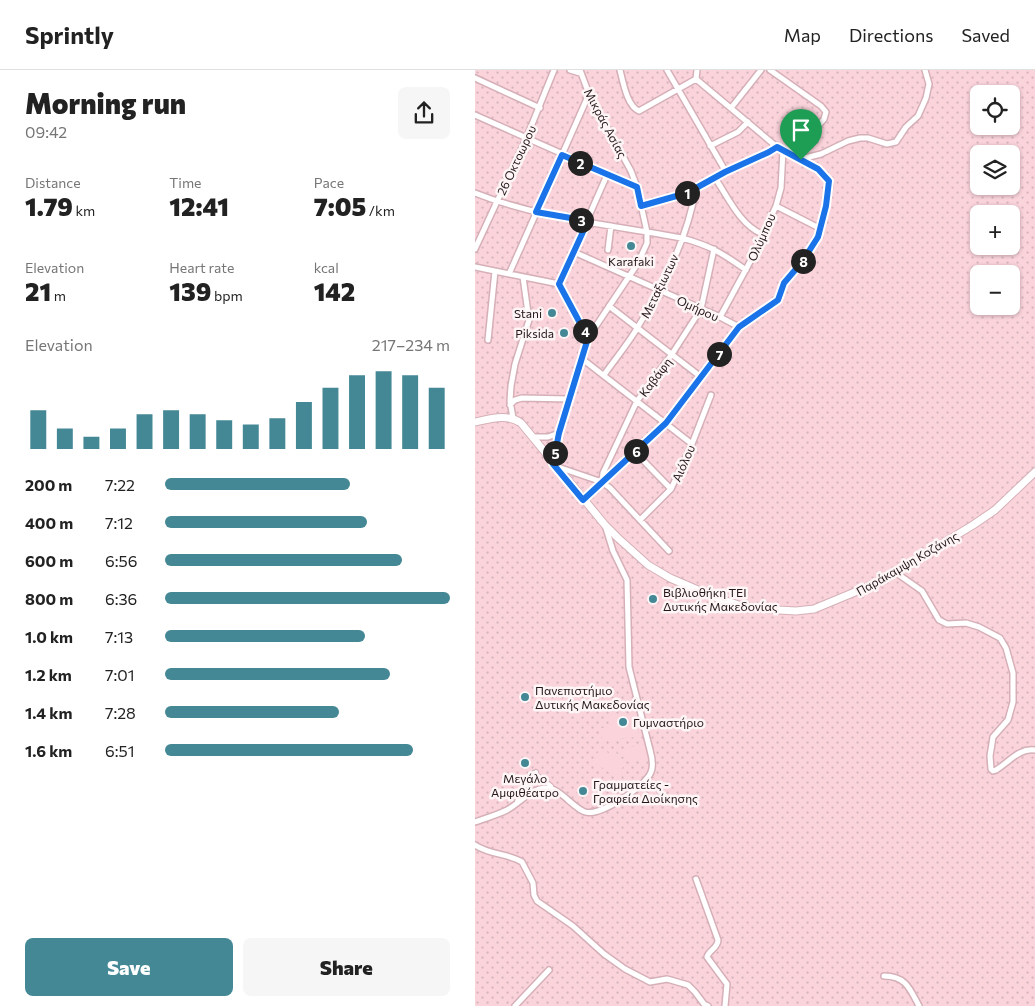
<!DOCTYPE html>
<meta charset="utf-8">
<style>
:root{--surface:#fff;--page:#f6f6f6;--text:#222;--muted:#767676;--line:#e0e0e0;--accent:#448896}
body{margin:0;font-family:Commissioner,sans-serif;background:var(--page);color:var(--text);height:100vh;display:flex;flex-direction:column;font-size:19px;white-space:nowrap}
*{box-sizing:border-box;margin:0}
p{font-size:16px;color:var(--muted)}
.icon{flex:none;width:28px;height:28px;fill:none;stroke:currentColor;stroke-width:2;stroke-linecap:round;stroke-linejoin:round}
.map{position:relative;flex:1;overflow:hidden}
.drawer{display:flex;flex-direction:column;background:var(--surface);width:475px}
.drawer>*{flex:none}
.buttons{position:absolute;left:495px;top:15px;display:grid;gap:10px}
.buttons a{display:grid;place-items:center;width:50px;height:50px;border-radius:8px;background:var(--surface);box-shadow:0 1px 4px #0004;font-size:25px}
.pin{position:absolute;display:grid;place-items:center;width:42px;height:42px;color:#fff;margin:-51px -21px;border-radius:50% 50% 50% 0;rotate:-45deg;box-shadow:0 0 5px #0007}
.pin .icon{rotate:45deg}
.km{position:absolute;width:25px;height:25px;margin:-12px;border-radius:50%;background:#222;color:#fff;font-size:14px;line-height:25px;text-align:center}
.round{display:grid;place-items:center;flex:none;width:52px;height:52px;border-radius:8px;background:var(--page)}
.head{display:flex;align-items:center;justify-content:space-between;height:85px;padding:0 25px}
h1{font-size:28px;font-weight:800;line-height:38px}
.figures{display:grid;grid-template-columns:repeat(3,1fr);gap:8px;height:85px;padding:5px 25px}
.figures div{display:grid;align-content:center}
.figures b{font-size:25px;font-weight:800}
.figures small{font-size:14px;font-weight:400}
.figures p{font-size:14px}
.chart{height:140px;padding:10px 25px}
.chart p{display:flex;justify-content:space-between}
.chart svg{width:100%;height:90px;margin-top:5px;stroke:var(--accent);stroke-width:6}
.primary-button{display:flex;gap:10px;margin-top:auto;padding:10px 25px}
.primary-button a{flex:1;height:58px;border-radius:8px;background:var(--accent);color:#fff;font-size:20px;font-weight:800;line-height:58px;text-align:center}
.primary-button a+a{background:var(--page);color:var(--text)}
ul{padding:0 25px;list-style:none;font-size:16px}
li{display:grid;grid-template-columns:80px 60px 1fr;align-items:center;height:38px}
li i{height:12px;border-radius:6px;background:var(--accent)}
header{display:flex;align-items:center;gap:30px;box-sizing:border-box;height:70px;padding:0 25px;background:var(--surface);border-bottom:1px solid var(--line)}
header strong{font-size:24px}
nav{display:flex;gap:28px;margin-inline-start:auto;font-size:18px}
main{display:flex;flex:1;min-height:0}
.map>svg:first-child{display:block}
</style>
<header>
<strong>Sprintly</strong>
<nav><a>Map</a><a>Directions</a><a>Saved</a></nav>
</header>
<main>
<section class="drawer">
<div class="head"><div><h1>Morning run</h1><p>09:42</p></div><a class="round"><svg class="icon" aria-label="share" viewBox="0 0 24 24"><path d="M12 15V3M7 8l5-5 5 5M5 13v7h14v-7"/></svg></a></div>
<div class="figures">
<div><p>Distance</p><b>1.79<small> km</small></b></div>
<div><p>Time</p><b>12:41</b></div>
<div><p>Pace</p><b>7:05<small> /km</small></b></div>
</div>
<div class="figures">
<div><p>Elevation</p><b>21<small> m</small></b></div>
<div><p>Heart rate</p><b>139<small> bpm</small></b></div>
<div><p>kcal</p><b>142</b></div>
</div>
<div class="chart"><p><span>Elevation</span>217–234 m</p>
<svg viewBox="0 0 160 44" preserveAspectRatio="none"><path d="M5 44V25M15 44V34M25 44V38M35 44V34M45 44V27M55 44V25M65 44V27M75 44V30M85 44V32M95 44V29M105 44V21M115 44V14M125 44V8M135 44V6M145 44V8M155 44V14"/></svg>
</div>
<ul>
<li><b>200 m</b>7:22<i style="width:65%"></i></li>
<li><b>400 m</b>7:12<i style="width:71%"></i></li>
<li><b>600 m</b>6:56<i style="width:83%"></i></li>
<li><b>800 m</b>6:36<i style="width:100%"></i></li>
<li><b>1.0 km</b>7:13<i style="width:70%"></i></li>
<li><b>1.2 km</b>7:01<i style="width:79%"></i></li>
<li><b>1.4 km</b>7:28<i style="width:61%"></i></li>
<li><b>1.6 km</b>6:51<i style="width:87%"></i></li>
</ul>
<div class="primary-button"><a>Save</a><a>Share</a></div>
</section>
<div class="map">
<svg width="560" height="936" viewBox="0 0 560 936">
<defs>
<pattern id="park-dots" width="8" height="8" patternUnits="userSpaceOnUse" patternTransform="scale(1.25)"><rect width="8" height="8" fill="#fad3db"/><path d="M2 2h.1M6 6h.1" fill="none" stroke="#d6b4bb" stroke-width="1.8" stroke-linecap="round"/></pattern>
</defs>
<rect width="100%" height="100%" fill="#fdf5f6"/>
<path fill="url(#park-dots)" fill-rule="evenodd" d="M0 0H560V936H0ZM504 24H536V56H504ZM504 84H536V116H504ZM504 144H536V176H504ZM504 204H536V236H504Z"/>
<path fill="#fad3db" d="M162 643 164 667 127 670 126 658 134 657 133 645Z
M170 674 173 688 154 692 142 682 144 680Z
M126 678 150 694 141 707 117 691Z"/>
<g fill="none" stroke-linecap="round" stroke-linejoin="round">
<defs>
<path id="pedestrian" d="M59 703 76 716 75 718
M42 732 44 724 61 702"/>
<path id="minor" d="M95 0 105 3
M145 0C148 12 152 36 164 41L221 9
M192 0 251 102
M295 0 346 36 351 42 349 49 318 86
M0 8 65 38
M221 9 222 0
M256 38 286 0
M0 45 162 117
M235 76 263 62 273 52
M326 89 346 84 373 71 385 68H393L412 74 421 72 431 57 443 46 451 28 454 14 450 0
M240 108C253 127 265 155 287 164
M0 123C66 149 138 155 207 168 236 176 247 183 271 200
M166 136 212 123 251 102 294 83 302 77
M301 136 346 159
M0 179 51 69 79 0
M133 180 136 156
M99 182 245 247 264 257
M0 197 84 214
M34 204 114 24
M84 214 132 105
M84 214 113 268
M134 236 226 307
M245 247 276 190 301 136 306 118 308 80
M13 270 20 201
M106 288 217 374
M129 305C140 289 154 273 164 255 189 215 213 165 221 118
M35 335 40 330 47 328 94 329
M38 348 35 331 36 316 40 294 54 250 48 207
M59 367H73L84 363
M160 382 196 419
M79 393 84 363 113 268 163 193 172 173V162L162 117 156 101 114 24 105 0
M83 397 127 412 135 418 194 481
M127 412 191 353 264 257 303 230 309 213 327 192 343 167 349 146 355 114 351 106 343 99 302 77 221 9
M108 429 127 412 128 403 162 331 197 284 226 239 239 179
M165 450 196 419 217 374 236 325
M420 502 447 521 464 550 472 554 491 553 504 557 525 568 531 578 538 603V632L533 650 518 667 515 686 516 699 518 701 521 700C533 693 545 677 560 680
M0 752C11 748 22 745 32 740 45 733 56 718 72 718 85 718 98 738 110 742 125 747 171 716 176 702 179 695 177 687 175 680L154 597 152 510 138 481 130 455
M0 775C15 785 32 783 47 792L58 813 59 825 62 831 98 856 129 884 150 899 175 912 192 909 213 915 220 922 229 934 233 936
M221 809 243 870C243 878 234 880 232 887L252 914 250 936
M409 906C431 906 435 919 444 936
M40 936 74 900"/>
<path id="secondary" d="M0 352C15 349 32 343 46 353L130 455 143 468 173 495 195 508 239 527 267 536 304 540 321 541 339 539 404 512 498 455 520 440 560 402"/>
</defs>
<use href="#pedestrian" stroke="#d6b0b8" stroke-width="6"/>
<use href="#minor" stroke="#d6b0b8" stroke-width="8"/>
<use href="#secondary" stroke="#d6b0b8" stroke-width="9"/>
<use href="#pedestrian" stroke="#fff" stroke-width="4"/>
<use href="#minor" stroke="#fff" stroke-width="5"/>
<use href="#secondary" stroke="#fff" stroke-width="7"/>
</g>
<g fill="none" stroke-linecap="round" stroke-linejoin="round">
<defs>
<path id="route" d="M302 77 343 99 354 111 351 136 343 167 327 192 309 213 303 230 264 257 191 353 108 430 78 394 84 363 113 268 84 214 113 151 61 142 87 85 162 117 166 136 212 123 250 102 294 82Z"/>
</defs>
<use href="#route" stroke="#fff" stroke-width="10"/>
<use href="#route" stroke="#1a73e8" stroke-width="6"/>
</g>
<g fill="#448896" stroke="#fdf5f6" stroke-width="2">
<circle cx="156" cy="176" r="5"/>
<circle cx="77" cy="243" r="5"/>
<circle cx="89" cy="263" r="5"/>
<circle cx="178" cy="529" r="5"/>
<circle cx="50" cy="627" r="5"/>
<circle cx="148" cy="652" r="5"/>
<circle cx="50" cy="693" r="5"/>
<circle cx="108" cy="721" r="5"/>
</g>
<g text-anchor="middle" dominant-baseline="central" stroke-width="5" stroke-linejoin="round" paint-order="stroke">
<g font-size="12" fill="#231518" stroke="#fdf5f6">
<text transform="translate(131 53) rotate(62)">Μικράς Ασίας</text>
<text transform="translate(41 90) rotate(-65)">26 Οκτοωρου</text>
<text transform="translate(286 167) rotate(-66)">Ολύμπου</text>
<text transform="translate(184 216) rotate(-64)">Μεταξιωτων</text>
<text transform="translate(223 238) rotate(24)">Ομήρου</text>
<text transform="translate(180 307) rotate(-53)">Καβάφη</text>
<text transform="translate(208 393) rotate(-66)">Αιόλου</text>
<text transform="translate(432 493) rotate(-30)">Παράκαμψη Κοζάνης</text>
</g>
<g font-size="12" fill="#231518" stroke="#fdf5f6" text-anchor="start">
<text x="156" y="191" text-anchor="middle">Karafaki</text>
<text x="67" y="243" text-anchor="end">Stani</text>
<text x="79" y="263" text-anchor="end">Piksida</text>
<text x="188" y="522">Βιβλιοθήκη ΤΕΙ<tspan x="188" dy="14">Δυτικής Μακεδονίας</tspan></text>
<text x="60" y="620">Πανεπιστήμιο<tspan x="60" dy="14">Δυτικής Μακεδονίας</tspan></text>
<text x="158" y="652">Γυμναστήριο</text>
<text x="50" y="708" text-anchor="middle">Μεγάλο<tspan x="50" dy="14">Αμφιθέατρο</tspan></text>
<text x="118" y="714">Γραμματείες -<tspan x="118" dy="14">Γραφεία Διοίκησης</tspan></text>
</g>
</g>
</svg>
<div class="buttons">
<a><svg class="icon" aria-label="locate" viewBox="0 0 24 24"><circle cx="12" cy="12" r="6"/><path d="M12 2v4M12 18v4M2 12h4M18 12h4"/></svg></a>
<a><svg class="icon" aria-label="layers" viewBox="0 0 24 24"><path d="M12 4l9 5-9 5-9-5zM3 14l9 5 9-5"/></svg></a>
<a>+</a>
<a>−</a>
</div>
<div class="pin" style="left:326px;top:90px;background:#1e9e55"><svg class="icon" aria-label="arrive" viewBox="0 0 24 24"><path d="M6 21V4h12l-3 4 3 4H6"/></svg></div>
<b class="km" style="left:212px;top:123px">1</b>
<b class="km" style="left:105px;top:93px">2</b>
<b class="km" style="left:106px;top:150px">3</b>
<b class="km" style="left:110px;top:261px">4</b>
<b class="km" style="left:80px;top:383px">5</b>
<b class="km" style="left:161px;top:381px">6</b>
<b class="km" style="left:244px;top:284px">7</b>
<b class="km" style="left:328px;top:191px">8</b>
</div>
</main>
